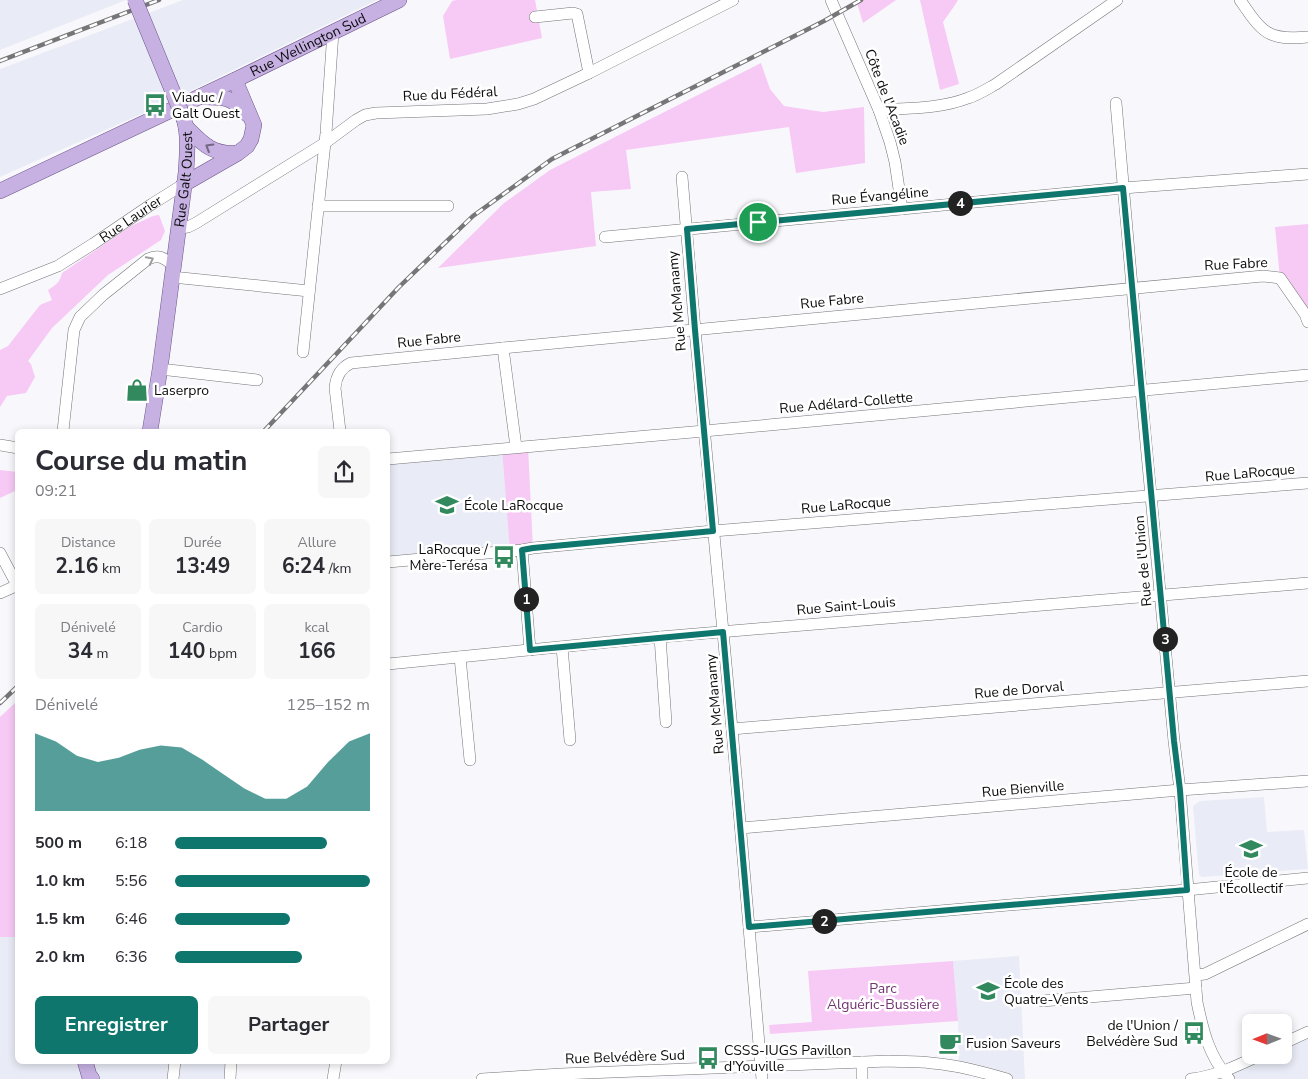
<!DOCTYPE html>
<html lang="fr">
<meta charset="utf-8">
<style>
:root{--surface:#fff;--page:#f7f7f7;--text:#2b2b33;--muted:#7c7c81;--accent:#0f766e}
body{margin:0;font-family:"Nunito Sans",sans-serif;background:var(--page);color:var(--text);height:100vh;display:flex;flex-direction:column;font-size:19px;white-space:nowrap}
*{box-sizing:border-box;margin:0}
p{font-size:16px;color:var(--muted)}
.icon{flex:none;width:28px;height:28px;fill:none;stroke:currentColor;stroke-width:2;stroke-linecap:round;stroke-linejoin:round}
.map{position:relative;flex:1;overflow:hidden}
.details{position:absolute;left:15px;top:429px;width:375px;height:635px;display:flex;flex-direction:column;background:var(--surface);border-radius:8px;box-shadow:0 2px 8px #0003}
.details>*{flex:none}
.needle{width:32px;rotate:269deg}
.tools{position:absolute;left:1242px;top:1014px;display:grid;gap:10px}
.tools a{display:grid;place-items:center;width:50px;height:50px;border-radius:8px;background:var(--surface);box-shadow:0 2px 8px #0003;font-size:25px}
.pin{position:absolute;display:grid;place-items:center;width:42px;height:42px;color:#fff;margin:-21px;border:2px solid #fff;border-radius:50%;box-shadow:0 1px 5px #0007}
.km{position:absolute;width:25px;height:25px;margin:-12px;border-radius:50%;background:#222;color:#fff;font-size:14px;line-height:25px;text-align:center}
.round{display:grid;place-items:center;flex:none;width:52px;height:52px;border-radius:8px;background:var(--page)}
.summary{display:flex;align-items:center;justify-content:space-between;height:85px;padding:0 20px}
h1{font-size:28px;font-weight:700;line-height:38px}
.stats{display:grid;grid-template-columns:repeat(3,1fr);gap:8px;height:85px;padding:5px 20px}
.stats div{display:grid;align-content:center;border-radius:8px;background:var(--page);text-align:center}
.stats b{font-size:21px;font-weight:700}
.stats small{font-size:14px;font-weight:400}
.stats p{font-size:14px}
.chart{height:140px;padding:10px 20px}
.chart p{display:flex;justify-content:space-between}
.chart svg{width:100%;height:90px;margin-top:5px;fill:var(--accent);opacity:.7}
.primary-button{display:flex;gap:10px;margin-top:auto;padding:10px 20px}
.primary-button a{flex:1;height:58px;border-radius:8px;background:var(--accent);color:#fff;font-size:20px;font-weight:700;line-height:58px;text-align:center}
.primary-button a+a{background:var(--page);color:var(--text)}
ul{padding:0 20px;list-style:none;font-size:16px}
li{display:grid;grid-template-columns:80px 60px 1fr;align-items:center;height:38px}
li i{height:12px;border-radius:6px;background:var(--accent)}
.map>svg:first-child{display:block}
</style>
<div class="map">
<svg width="1308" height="1079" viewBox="0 0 1308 1079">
<rect width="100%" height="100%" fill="#f8f8fc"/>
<path fill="#e9ebf6" d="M0 0H126L0 50Z
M183 0H377L164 104 0 177V69Z
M502 449 510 552 388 562V459Z
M1264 797 1267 832 1304 830 1308 869 1202 877 1199 875 1193 806 1200 801Z
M0 937H17L18 1061H231L230 1079H0Z
M1019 956 1025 1079H1007L959 1067 958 1021 953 961Z
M1308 1032V1079H1229L1223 1072 1260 1055H1284V1043Z"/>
<path fill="#f7c9f5" d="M456 0H535L542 38 450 59 443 16 452 1Z
M856 0H896L863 23Z
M920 0H958L955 5 943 22 959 84 940 90Z
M761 63 770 89 784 106 823 112 864 107 865 163 796 173 789 127 626 150 631 189 591 192 596 246 438 268 504 203 550 170Z
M159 215 165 231 161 240 108 275 52 328 28 361 31 364 35 377 26 393 7 396 0 407V350L8 346 40 305 52 300 48 290C56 285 60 282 62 273L131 226 153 216Z
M1308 224V322L1280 278 1275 227Z
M528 447 533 548 510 552 502 449Z
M0 470 18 472 17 490 0 498Z
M17 701V937H0V717Z
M953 961 958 1021 770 1034 769 1025 812 1022 808 971Z"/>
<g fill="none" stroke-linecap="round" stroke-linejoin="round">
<defs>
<g id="minor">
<path d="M831 0 879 110 890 142 895 162 902 209"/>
<path d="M1240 0C1262 32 1267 41 1308 37"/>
<path d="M535 17 573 13 577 14 589 73"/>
<path d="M1116 103 1141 390 1174 741 1180 790 1197 1002C1203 1031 1209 1056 1229 1079"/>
<path d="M879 110C908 108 940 109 968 98 978 95 987 89 996 84L1117 0"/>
<path d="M682 177 695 330 732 729 762 1079"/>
<path d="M318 206H448"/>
<path d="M179 228 188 227 196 223 325 143 356 120 365 115 376 113 487 109 518 104 534 99 589 73 733 0"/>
<path d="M605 237 1123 188 1308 174"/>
<path d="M172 277 309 291"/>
<path id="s1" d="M0 289 58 266 93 244 152 204 184 184"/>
<path d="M503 348 516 447"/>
<path d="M303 352 326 133 333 32"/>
<path d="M160 369 257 380"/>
<path d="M63 431 74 330 80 317 103 295 148 259C159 254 164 258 173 265"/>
<path d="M340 431 335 388C336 377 340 368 351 363L503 348 1263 276 1280 278 1305 314 1308 322"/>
<path d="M0 445 18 448"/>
<path d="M388 459 704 431 1308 375"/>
<path d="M522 550 530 650"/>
<path d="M0 553 17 585"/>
<path d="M388 562 522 550 533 548 713 531 1308 483"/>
<path d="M0 593 18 585"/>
<path d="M660 637 666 722"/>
<path d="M562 647 570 740"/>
<path d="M460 657 470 760"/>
<path d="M388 664 660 637 1308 583"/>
<path d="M732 729 1308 681"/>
<path d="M741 828 1180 790 1308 781"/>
<path d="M749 927 1187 890 1308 878"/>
<path d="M1196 975 1205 974 1308 924"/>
<path d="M1042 1001 1196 988"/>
<path d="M1284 1043 1308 1032"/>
<path d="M862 1062V1079"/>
<path d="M173 1079 175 1061"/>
<path d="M230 1079 231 1061"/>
<path d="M333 1079 336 1061"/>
<path d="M482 1079 561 1074 889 1061C903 1062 917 1061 931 1063 957 1065 982 1072 1007 1079"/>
<path d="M1191 1079C1216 1076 1237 1066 1260 1055"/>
</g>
<g id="major">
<path d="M204 97C225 97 232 97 247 114"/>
<path d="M186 127C202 143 212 155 237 153"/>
<path d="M184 184 238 153 247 146 251 139 254 125 235 80"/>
<path id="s2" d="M0 191 235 80 399 0"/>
<path id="s3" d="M150 431 160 369 186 172C187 154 189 136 184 119"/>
<path d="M85 1061 89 1075 92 1079"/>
</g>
</defs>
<use href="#minor" stroke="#747578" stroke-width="12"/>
<use href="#major" stroke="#6c558a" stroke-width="16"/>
<use href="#minor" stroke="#fff" stroke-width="11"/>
<use href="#major" stroke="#c6b1e2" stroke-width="15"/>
<defs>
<path id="rail" d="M0 61 159 0
M264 431 399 287 473 216 552 159 824 21 861 0
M0 703 18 686"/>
</defs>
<use href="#rail" stroke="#767678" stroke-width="4.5"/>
<use href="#rail" stroke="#fff" stroke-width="2.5" stroke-dasharray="8" stroke-linecap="butt"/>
<defs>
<path id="major-bridge" d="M135 0 184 119"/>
</defs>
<use href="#major-bridge" stroke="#6c558a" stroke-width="16" stroke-linecap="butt"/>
<use href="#major-bridge" stroke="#c6b1e2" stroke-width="15"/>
</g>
<defs><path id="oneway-chevron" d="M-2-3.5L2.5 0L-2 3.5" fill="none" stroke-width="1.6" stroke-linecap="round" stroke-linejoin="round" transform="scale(1.25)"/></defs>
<use stroke="#726682" href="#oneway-chevron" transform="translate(209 147) rotate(-149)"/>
<use stroke="#9d9d9e" href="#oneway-chevron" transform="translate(150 260) rotate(-27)"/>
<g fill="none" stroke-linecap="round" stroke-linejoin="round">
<defs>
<path id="route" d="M1123 188 1174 741 1180 790 1187 890 749 927 723 632 530 650 522 550 533 548 713 531 695 330 687 229Z"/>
</defs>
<use href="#route" stroke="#fff" stroke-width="10"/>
<use href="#route" stroke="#0f766e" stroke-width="6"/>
</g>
<defs>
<symbol id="bus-bare" viewBox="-9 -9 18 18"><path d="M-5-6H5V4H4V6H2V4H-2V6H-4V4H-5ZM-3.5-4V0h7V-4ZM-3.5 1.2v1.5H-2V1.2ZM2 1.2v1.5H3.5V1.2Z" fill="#31895d" stroke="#fff" stroke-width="2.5" paint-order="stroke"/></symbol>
<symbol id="shop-bare" viewBox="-9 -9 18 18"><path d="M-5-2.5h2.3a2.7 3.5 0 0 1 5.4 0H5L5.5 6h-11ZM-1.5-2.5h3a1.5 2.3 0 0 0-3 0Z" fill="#31895d" stroke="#fff" stroke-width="2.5" paint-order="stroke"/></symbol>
<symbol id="school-bare" viewBox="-9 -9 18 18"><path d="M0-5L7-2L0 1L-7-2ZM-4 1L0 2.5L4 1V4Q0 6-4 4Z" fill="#31895d" stroke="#fff" stroke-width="2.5" paint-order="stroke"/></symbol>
<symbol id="cafe-bare" viewBox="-9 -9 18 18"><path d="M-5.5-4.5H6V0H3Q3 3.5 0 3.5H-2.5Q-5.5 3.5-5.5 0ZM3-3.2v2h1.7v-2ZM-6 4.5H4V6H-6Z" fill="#31895d" stroke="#fff" stroke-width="2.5" paint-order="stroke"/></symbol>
</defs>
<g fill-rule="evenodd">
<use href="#bus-bare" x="139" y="89" width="32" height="32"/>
<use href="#shop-bare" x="121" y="374" width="32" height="32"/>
<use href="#school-bare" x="431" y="489" width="32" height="32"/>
<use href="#bus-bare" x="488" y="541" width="32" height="32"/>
<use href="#school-bare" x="1235" y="833" width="32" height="32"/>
<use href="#school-bare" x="972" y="975" width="32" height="32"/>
<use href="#bus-bare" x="1178" y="1017" width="32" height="32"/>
<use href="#cafe-bare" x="934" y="1027" width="32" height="32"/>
<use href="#bus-bare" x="692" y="1042" width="32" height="32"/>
</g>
<g text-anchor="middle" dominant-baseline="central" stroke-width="5" stroke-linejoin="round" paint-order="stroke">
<g font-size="14" fill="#0b0b0c" stroke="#fff">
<text stroke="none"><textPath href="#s2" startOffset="341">Rue Wellington Sud</textPath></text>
<text transform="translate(450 94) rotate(-3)">Rue du Fédéral</text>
<text transform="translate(887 97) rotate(69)">Côte de l'Acadie</text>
<text stroke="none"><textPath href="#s3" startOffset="254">Rue Galt Ouest</textPath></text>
<text transform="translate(880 196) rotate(-5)">Rue Évangéline</text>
<text stroke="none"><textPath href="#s1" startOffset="149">Rue Laurier</textPath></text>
<text transform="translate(1236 264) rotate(-3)">Rue Fabre</text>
<text transform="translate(677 301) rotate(-95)">Rue McManamy</text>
<text transform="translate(832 301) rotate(-6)">Rue Fabre</text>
<text transform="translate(429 340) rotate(-6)">Rue Fabre</text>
<text transform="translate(846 403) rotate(-5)">Rue Adélard-Collette</text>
<text transform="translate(1250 473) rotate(-5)">Rue LaRocque</text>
<text transform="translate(846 505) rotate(-5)">Rue LaRocque</text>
<text transform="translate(1143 561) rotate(-95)">Rue de l'Union</text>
<text transform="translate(846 606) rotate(-5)">Rue Saint-Louis</text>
<text transform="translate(1019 690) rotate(-5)">Rue de Dorval</text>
<text transform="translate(715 704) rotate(-95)">Rue McManamy</text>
<text transform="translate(1023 789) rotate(-5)">Rue Bienville</text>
<text transform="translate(625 1057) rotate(-2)">Rue Belvédère Sud</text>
</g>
<g font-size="14" fill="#0b0b0c" stroke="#fff" text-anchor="start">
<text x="172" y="97">Viaduc /<tspan x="172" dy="16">Galt Ouest</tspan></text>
<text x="154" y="390">Laserpro</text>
<text x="464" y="505">École LaRocque</text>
<text x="488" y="549" text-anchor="end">LaRocque /<tspan x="488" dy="16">Mère-Terésa</tspan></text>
<text x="1251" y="872" text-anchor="middle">École de<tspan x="1251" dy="16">l'Écollectif</tspan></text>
<text x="1004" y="983">École des<tspan x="1004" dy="16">Quatre-Vents</tspan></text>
<text x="1178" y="1025" text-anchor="end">de l'Union /<tspan x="1178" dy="16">Belvédère Sud</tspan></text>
<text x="966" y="1043">Fusion Saveurs</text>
<text x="724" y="1050">CSSS-IUGS Pavillon<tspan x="724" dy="16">d'Youville</tspan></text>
</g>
<g font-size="14" fill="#713572" stroke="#fff">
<text x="883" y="988">Parc<tspan x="883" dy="16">Alguéric-Bussière</tspan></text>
</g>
</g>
</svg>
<div class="tools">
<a><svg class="needle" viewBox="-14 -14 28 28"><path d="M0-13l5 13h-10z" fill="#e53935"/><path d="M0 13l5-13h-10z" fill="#7c7c81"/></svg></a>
</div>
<div class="pin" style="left:758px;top:222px;background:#1e9e55"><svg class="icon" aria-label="arrive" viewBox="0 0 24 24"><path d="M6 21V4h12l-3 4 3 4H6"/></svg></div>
<b class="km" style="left:526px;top:599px">1</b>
<b class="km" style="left:824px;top:921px">2</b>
<b class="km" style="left:1165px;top:639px">3</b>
<b class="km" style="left:960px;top:203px">4</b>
<section class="details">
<div class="summary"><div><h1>Course du matin</h1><p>09:21</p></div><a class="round"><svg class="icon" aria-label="share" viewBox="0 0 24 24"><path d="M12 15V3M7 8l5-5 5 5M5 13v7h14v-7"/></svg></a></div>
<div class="stats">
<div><p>Distance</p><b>2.16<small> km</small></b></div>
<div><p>Durée</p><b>13:49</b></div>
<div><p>Allure</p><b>6:24<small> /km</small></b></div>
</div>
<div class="stats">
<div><p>Dénivelé</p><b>34<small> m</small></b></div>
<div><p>Cardio</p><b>140<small> bpm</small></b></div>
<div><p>kcal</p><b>166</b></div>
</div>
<div class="chart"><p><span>Dénivelé</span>125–152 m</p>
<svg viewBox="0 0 160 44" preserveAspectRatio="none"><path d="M0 44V6L10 10L20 17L30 20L40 18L50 14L60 12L70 13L80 19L90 26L100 33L110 38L120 38L130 32L140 20L150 10L160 6V44z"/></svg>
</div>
<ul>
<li><b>500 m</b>6:18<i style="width:78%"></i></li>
<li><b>1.0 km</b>5:56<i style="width:100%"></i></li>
<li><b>1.5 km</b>6:46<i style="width:59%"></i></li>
<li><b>2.0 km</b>6:36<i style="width:65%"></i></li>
</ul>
<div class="primary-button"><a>Enregistrer</a><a>Partager</a></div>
</section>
</div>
